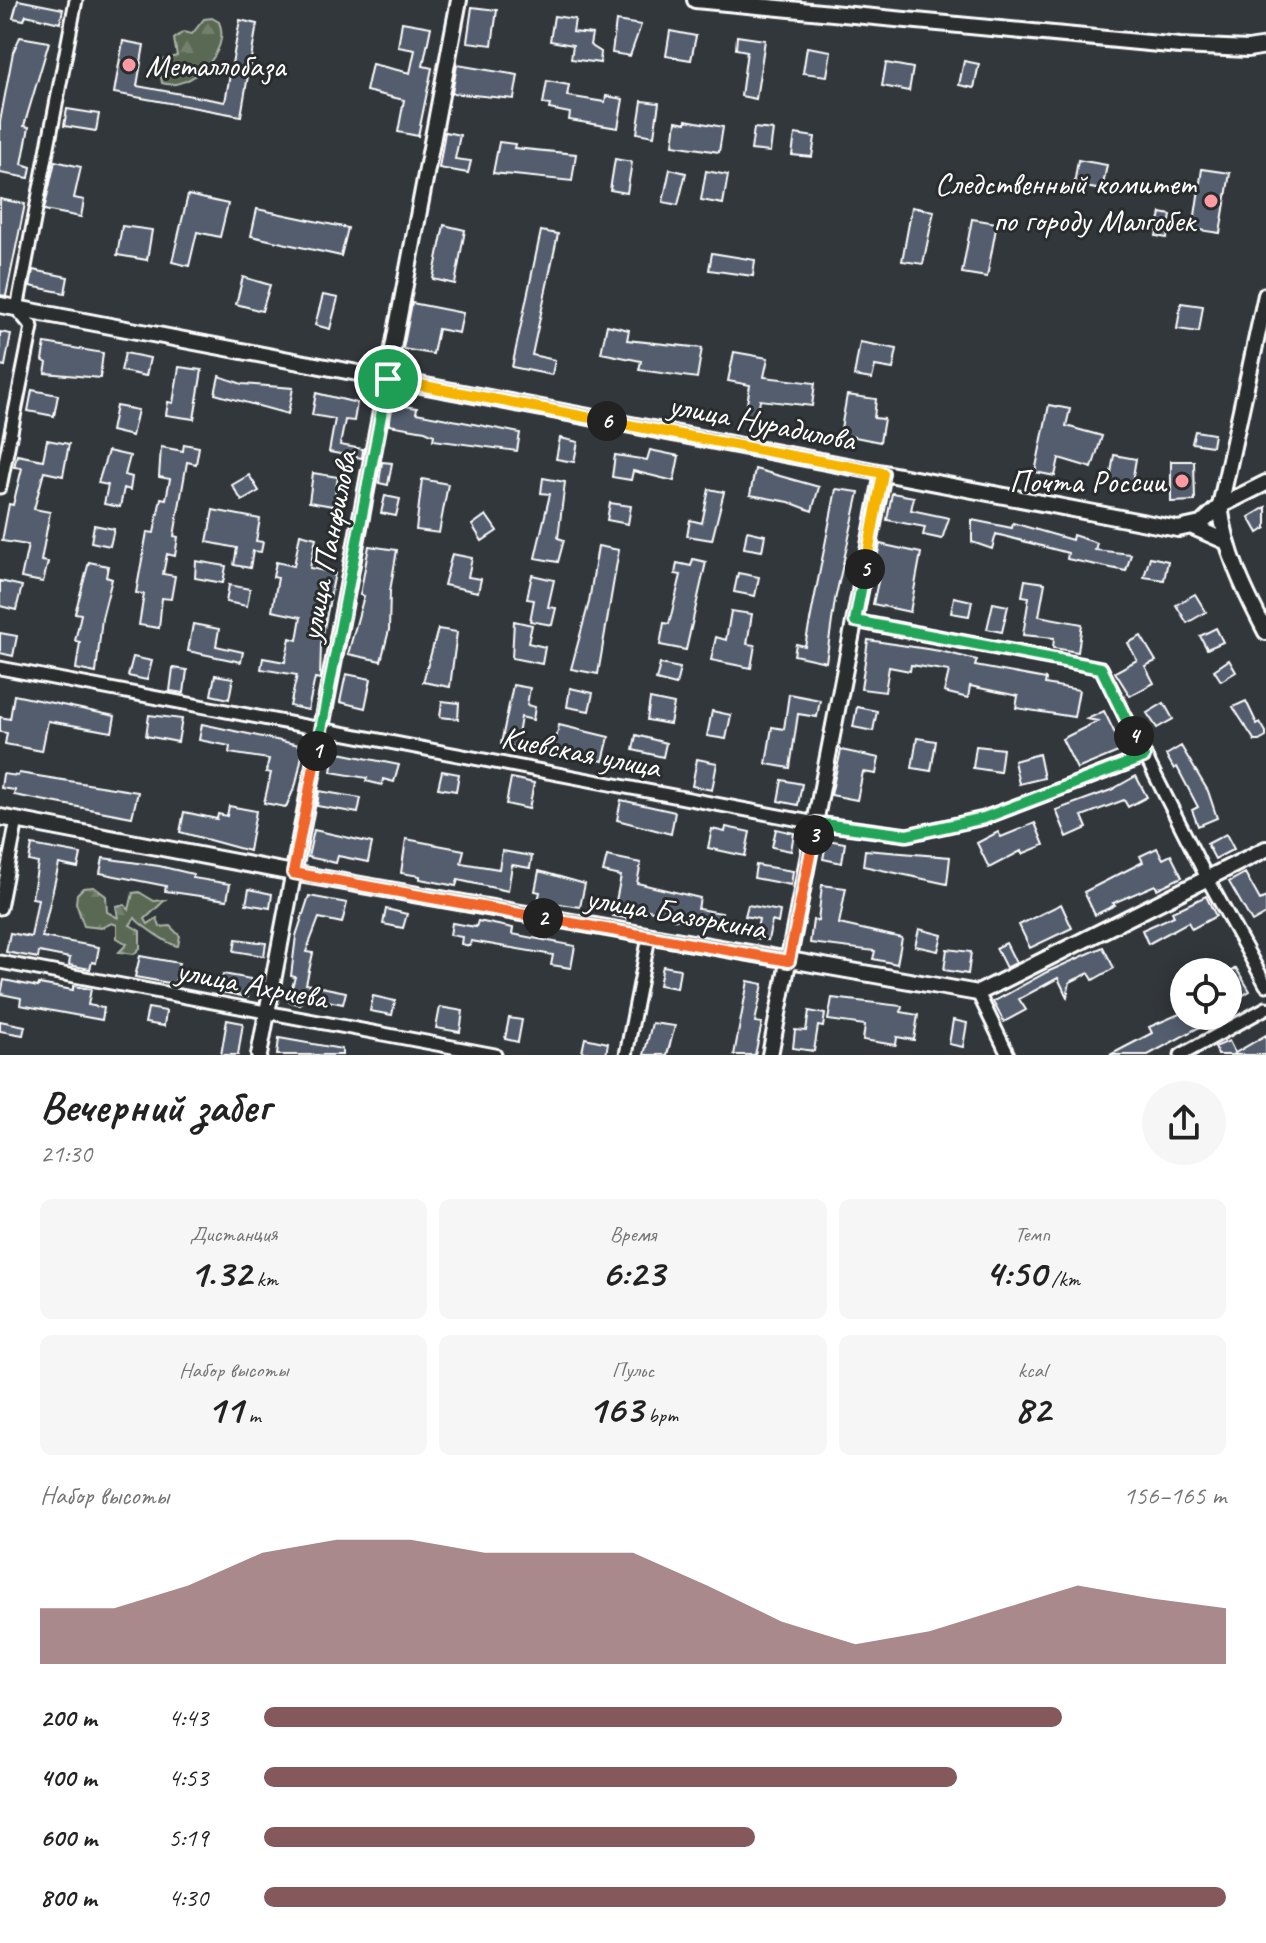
<!DOCTYPE html>
<html lang="ru">
<meta charset="utf-8">
<style>
:root{--surface:#fff;--page:#f6f6f6;--text:#222;--muted:#767676;--accent:#85585c}
body{margin:0;font-family:Caveat,sans-serif;background:var(--page);color:var(--text);height:100vh;display:flex;flex-direction:column;font-size:30px;white-space:nowrap}
*{box-sizing:border-box;margin:0}
p{font-size:26px;color:var(--muted)}
.icon{flex:none;width:44px;height:44px;fill:none;stroke:currentColor;stroke-width:2;stroke-linecap:round;stroke-linejoin:round}
.map{position:relative;height:1055px;overflow:hidden}
.details{display:flex;flex-direction:column;background:var(--surface);flex:1}
.details>*{flex:none}
.tools{position:absolute;left:1170px;top:958px;display:grid;gap:16px}
.tools a{display:grid;place-items:center;width:72px;height:72px;border-radius:50%;background:var(--surface);box-shadow:0 4px 20px #0003;font-size:40px}
.pin{position:absolute;display:grid;place-items:center;width:68px;height:68px;color:#fff;margin:-34px;border:4px solid #fff;border-radius:50%;box-shadow:0 2px 8px #0007}
.km{position:absolute;width:40px;height:40px;margin:-20px;border-radius:50%;background:#222;color:#fff;font-size:22px;line-height:40px;text-align:center}
.round{display:grid;place-items:center;flex:none;width:84px;height:84px;border-radius:42px;background:var(--page)}
.summary{display:flex;align-items:center;justify-content:space-between;height:136px;padding:0 40px}
h1{font-size:44px;font-weight:600;line-height:60px}
.stats{display:grid;grid-template-columns:repeat(3,1fr);gap:12px;height:136px;padding:8px 40px}
.stats div{display:grid;align-content:center;border-radius:12px;background:var(--page);text-align:center}
.stats b{font-size:40px;font-weight:600}
.stats small{font-size:22px;font-weight:400}
.stats p{font-size:22px}
.chart{height:224px;padding:16px 40px}
.chart p{display:flex;justify-content:space-between}
.chart svg{width:100%;height:144px;margin-top:8px;fill:var(--accent);opacity:.7}
ul{padding:0 40px;list-style:none;font-size:26px}
li{display:grid;grid-template-columns:128px 96px 1fr;align-items:center;height:60px}
li i{height:20px;border-radius:10px;background:var(--accent)}
.map>svg:first-child{display:block}
</style>
<div class="map">
<svg width="1266" height="1055" viewBox="0 0 1266 1055">
<defs>
<pattern id="forest-firs" width="22" height="20" patternUnits="userSpaceOnUse" patternTransform="scale(2)"><rect width="22" height="20" fill="#5a6952"/><path d="M5 1l3.5 6h-7zM16 11l3.5 6h-7z" fill="#73806c"/></pattern>
</defs>
<rect width="100%" height="100%" fill="#32373b"/>
<filter id="ink" filterUnits="userSpaceOnUse"><feTurbulence type="fractalNoise" baseFrequency=".0125" numOctaves="2"/><feDisplacementMap in="SourceGraphic" scale="16" xChannelSelector="R" yChannelSelector="G"/><feConvolveMatrix kernelMatrix="1 2 1 2 8 2 1 2 1" color-interpolation-filters="sRGB"/></filter>
<g filter="url(#ink)">
<path fill="url(#forest-firs)" stroke="#acb4a8" stroke-width="2" d="M212 18 219 22C232 51 190 92 162 83L158 61 177 56 174 39 183 32 192 34 204 19Z
M94 887 106 896 107 912 118 918 116 906 125 905 129 910 133 893 139 892 154 901 165 900 145 919 148 924 157 918 160 927 170 926 180 936 178 946C169 945 139 924 135 918L130 925 140 931V948L134 954 119 952 127 944 117 938V925L112 923 101 928 84 926 76 903 77 894 83 888Z"/>
<path fill="#525d6d" stroke="#fff" stroke-width="2" d="M18 0 63 9 60 23 26 15 24 20 13 18Z
M472 7 497 10 492 45 467 42Z
M554 16 575 19 573 32 592 34 590 45 601 52 600 63 571 59 573 45 550 41Z
M240 20 257 24 241 116 114 93 123 41 144 45 137 86 225 102Z
M616 21 641 25 630 56 612 53Z
M402 22 431 27 423 66 432 68 418 136 398 132 404 100 366 91 372 64 410 73 415 50 398 47Z
M670 31 696 36 691 60 666 56Z
M737 36 765 40 756 99 741 96 747 51 736 49Z
M20 37 49 42 24 126 29 127 22 164 31 167 29 178 0 173V122L13 52Z
M807 47 831 51 827 76 803 73Z
M964 61 979 64 974 88 959 85Z
M886 63 913 68 909 91 882 86Z
M457 65 518 75 514 99 452 93Z
M547 81 569 85 567 96 605 102 606 96 623 99 618 128 569 120 570 113 549 109 550 105 543 104Z
M642 101 659 103 654 136 637 133Z
M67 109 99 114 96 131 64 126Z
M686 120 723 127 719 152 673 145 676 121 686 123Z
M754 128 773 130 770 152 751 150Z
M445 132 460 135 455 159 471 161 468 173 439 168Z
M795 134 815 137 812 157 792 155Z
M499 142 515 144 514 148 576 154 572 181 493 173Z
M615 159 632 162 627 193 610 190Z
M1078 160 1107 165 1102 190 1074 185Z
M55 161 81 167 74 198 84 200 81 217 44 210Z
M670 169 686 173 678 205 663 202Z
M1202 169 1230 173 1220 233 1193 229Z
M706 171 728 175 723 204 701 200Z
M188 195 228 204 220 237 197 232 189 266 172 262Z
M0 199 25 204 6 296 0 295Z
M912 207 934 211 923 264 902 261Z
M257 209 348 228 341 256 251 236Z
M1161 213 1171 215 1167 238 1156 236Z
M972 219 997 223 987 277 962 273Z
M444 225 465 230 455 284 433 279Z
M122 226 152 230 147 260 117 255Z
M541 231 558 234 532 355 555 360 552 375 512 367Z
M712 253 755 260 753 276 709 270Z
M33 270 68 277 65 293 30 286Z
M243 277 270 285 262 311 236 304Z
M323 295 338 298 330 329 315 325Z
M412 303 463 313 459 333 438 329 433 354 403 349Z
M1181 303 1203 306 1199 332 1177 329Z
M607 325 629 330 627 340 702 348 697 378 639 370 641 361 601 353Z
M0 332 11 334 5 366 0 365Z
M860 342 897 349 893 369 875 366 872 379 854 376Z
M45 343 103 353 100 378 45 373 47 363 42 360Z
M734 352 768 358 764 377 815 383 812 406 760 400 757 418 745 416 750 385 728 381Z
M125 353 150 358 146 376 121 371Z
M179 367 202 370 194 419 166 415 168 402 173 403Z
M219 376 242 384 293 388 288 414 215 394Z
M32 390 58 395 54 416 28 411Z
M316 393 357 403 354 421 345 420 340 445 363 449 362 458 329 452 335 419 312 415Z
M847 395 876 399 874 418 884 419 880 442 840 434Z
M393 404 417 408 416 413 520 433 517 451 433 440 434 435 425 431 389 425Z
M1049 405 1070 409 1066 426 1102 436 1092 468 1059 458 1055 476 1035 472Z
M116 406 138 410 132 436 111 431Z
M1195 431 1214 434 1212 446 1192 443Z
M560 438 578 442 574 462 556 459Z
M47 440 69 444 63 476 44 472 34 509 50 512 41 561 48 562 43 582 21 578 28 545 2 541 9 504 13 505 22 468 14 467 17 455 43 460Z
M184 444 199 447 196 464 187 462 174 536 178 537 175 556 167 554 163 574 175 576 171 599 162 598 159 628 139 625 144 594 136 593 147 532 154 533 161 498 166 499 170 479 159 477 161 447 183 451Z
M650 450 679 456 674 481 633 471 631 480 612 477 615 455 647 460Z
M108 451 130 456 125 475 132 477 130 490 124 488 120 507 104 504 108 485 98 483Z
M1114 455 1136 459 1131 488 1109 485Z
M1171 461H1194L1195 501 1171 502Z
M382 462 392 463 388 485 379 483Z
M755 469 819 487 812 511 789 502 750 495Z
M313 473 338 477 333 506 309 502Z
M249 475 259 491 242 501 232 485Z
M543 478 565 482 558 538 564 540 558 562 535 558 550 494 541 493Z
M422 479 448 484 439 533 416 530Z
M709 489 724 492 712 540 687 536 690 520 702 523Z
M836 489 859 492 835 600 826 662 794 655 796 644 805 646Z
M892 493 914 497 911 510 949 518 942 539 923 535 925 527 887 520Z
M385 496 400 499 396 516 381 513Z
M610 503 631 506 628 524 607 520Z
M1266 507V528L1258 533 1249 517Z
M213 510 260 519 256 541 263 542 261 552 253 551 250 568 234 565 237 548 207 542Z
M486 515 497 531 482 541 472 525Z
M972 520 1012 528 1013 523 1072 540 1073 535 1097 543 1095 550 1131 554 1126 571 1067 559 1068 553 996 534 992 549 972 542Z
M94 525 114 529 110 546 91 542Z
M747 531 765 535 762 551 744 548Z
M300 534 316 538 310 568 335 573 321 644 320 679 315 678 308 710 290 706 297 675 261 669 263 658 285 662 290 638 297 640 301 617 272 611 278 578 273 577 276 562 294 566Z
M880 544 921 553 910 612 873 604 881 568 875 567Z
M369 546 397 550 390 591 389 630 381 661 348 654 364 596 360 595Z
M598 546 619 550 598 674 571 669 589 602Z
M452 554 472 558 468 577 481 579 478 592 444 585Z
M1150 557 1168 561 1164 580 1144 577Z
M693 559 706 562 686 650 660 645 664 623 669 624 681 575 675 574 677 563 691 566Z
M196 561 226 566 223 583 195 578Z
M89 562 108 566 106 577 112 579 102 618 96 673 76 669 80 642 75 641 81 614 75 613Z
M738 573 759 577 755 596 734 592Z
M532 575 554 580 548 607 556 608 552 625 530 621 534 600 527 599Z
M1025 580 1045 583 1039 616 1082 624 1078 652 1053 648 1054 638 1023 635 1029 597 1022 596Z
M0 581 22 586 16 610 0 606Z
M229 585 250 589 247 606 226 602Z
M1195 594 1206 612 1187 623 1176 605Z
M954 597 972 601 969 616 951 613Z
M993 603 1008 606 1002 632 987 629Z
M731 611 752 614 747 644 755 645 751 668 711 660 716 637 726 640Z
M514 621 532 625 528 643 545 647 542 664 512 658Z
M193 624 219 629 216 646 243 652 241 662 188 651Z
M1216 628 1223 642 1207 649 1200 636Z
M438 629 457 632 450 687 423 682Z
M0 633 17 636 13 656 0 653Z
M1141 636 1156 661 1145 666 1154 683 1130 696 1115 672 1137 660 1128 643Z
M868 640 940 651 977 660 975 666 1046 679 1045 684 1079 690 1074 717 1016 708 1018 696 970 686 968 698 944 692 949 671 911 665 910 671 889 667 885 692 861 689Z
M133 657 152 661 147 680 128 676Z
M1229 660 1236 672 1221 681 1214 670Z
M660 664 680 668 676 685 656 680Z
M173 668 187 670 184 693 170 691Z
M346 674 371 679 365 708 340 702Z
M215 675 233 678 229 699 211 695Z
M513 685 530 688 527 705 535 707 533 720 521 717 516 747 501 744Z
M570 688 593 693 589 711 567 707Z
M789 694 820 700 817 717 798 714 790 768 766 764 772 727 784 729Z
M14 695 115 716 112 732 48 721 42 751 5 744 7 733 0 732V717L10 719Z
M650 699 674 704 670 724 647 720Z
M442 701 459 703 458 719 440 717Z
M1246 701 1257 724 1260 722 1266 732V737L1259 741H1255L1233 707Z
M1164 703 1173 719 1157 728 1147 713Z
M857 707 877 711 873 731 853 727Z
M712 711 731 715 726 739 707 736Z
M1104 711 1123 750 1077 769 1062 739 1098 721 1087 719Z
M149 715 182 719 178 742 146 736Z
M202 724 304 746 296 784 286 807 264 803 271 773 266 772 269 759 229 753 230 746 199 740Z
M559 725 609 737 603 761 554 749Z
M636 735 666 743 663 757 633 750Z
M917 738 936 741 931 771 912 768Z
M976 746 1003 749 1000 772 973 768Z
M1181 746 1208 791 1217 818 1198 826 1192 810 1198 807 1177 767 1174 769 1166 755Z
M841 750 879 758 876 774 863 772 857 800 831 795Z
M334 752 399 765 394 782 383 779 382 785 366 781 367 778 331 772Z
M1039 754 1044 778 1019 784 1014 761Z
M697 759 717 763 712 790 692 786Z
M442 771 459 774 456 791 438 788Z
M19 773 138 792 132 817 14 795 15 790 1 788 3 774 18 776Z
M1136 776 1147 797 1128 807 1124 800 1082 816 1087 828 1067 837 1056 810 1111 790Z
M511 778 534 783 529 809 506 804Z
M782 780 802 784 798 805 778 801Z
M319 791 361 798 358 813 317 806Z
M621 800 675 812 671 834 617 820Z
M229 806 256 811 249 851 180 832 184 812 217 819 218 814 227 816Z
M1035 823 1044 845 1022 854 1021 851 989 868 977 843 998 832 1001 837Z
M726 827 750 832 745 856 708 848 712 829 725 832Z
M776 829 794 833 791 851 772 847Z
M314 830 372 843 368 862 338 856 336 863 308 857Z
M1226 834 1234 849 1215 859 1207 844Z
M406 839 464 850 461 863 499 869 502 851 532 856 530 868 512 865 508 891 458 880 456 886 420 879V876L401 873Z
M827 840 845 843 842 863 823 859Z
M32 845 81 854 78 868 59 864 42 937 99 947 96 963 92 962 90 969 69 965 70 958 39 952 38 958 6 952 10 933 31 937 38 899 32 898 38 863 29 861Z
M1157 848 1163 859 1171 855 1182 877 1157 889 1155 885 1113 903 1115 905 1095 915 1084 892 1143 862 1140 856Z
M865 850 950 857 947 884 863 866Z
M607 856 641 863 637 883 700 898 698 909 722 913 720 926 673 919 674 915 632 907 630 919 613 916 621 876 603 872Z
M103 858 159 866 193 874V878L230 884 227 900 165 891 166 886 100 873Z
M756 865 793 871 791 885 754 878Z
M539 871 585 884 580 907 538 901 540 892 535 891Z
M1245 873 1260 900 1266 897V914L1252 922 1229 882Z
M822 885 846 888 839 924 902 938 897 964 873 959 875 951 810 943 813 920 818 921Z
M249 889 272 894 270 908 246 904Z
M309 896 347 903 342 923 319 918 306 952 313 953 306 984 346 992 343 1004 303 996 300 1005 288 1001 295 977 291 976 296 936Z
M1206 896 1216 916 1192 929 1188 922 1148 944 1142 930 1174 916 1172 912Z
M1061 904 1072 928 1030 948 1019 925Z
M748 905 780 911 778 923 772 921 768 940 755 938 759 919 745 916Z
M386 909 407 914 403 928 383 924Z
M478 921 513 928 512 934 575 946 571 968 551 965 553 955 471 941 470 946 461 944 462 937 450 935 452 923 476 927Z
M919 929 942 935 938 951 915 946Z
M236 939 266 943 264 956 234 951Z
M1006 943 1016 963 1006 968 996 948Z
M1103 947 1114 968 1093 980 1089 973 1070 982 1067 997 1058 978 1019 999 1026 1010 1004 1022 993 1002 1047 972Z
M947 949 971 952 968 974 944 970Z
M140 956 179 963 175 984 135 977Z
M663 966 680 969 677 988 659 985Z
M1236 968 1250 991 1237 999 1228 984V973Z
M223 974 251 979 248 997 220 992Z
M4 980 38 987 39 984 73 990V986L91 989 88 1005 104 1008 102 1020 20 1005 21 998 1 994Z
M748 981 763 984 755 1022 762 1023 755 1055H734Z
M373 996 395 1001 392 1015 370 1011Z
M832 998 902 1006 901 1012 918 1015 914 1040 897 1037 896 1045 863 1040 865 1025 828 1020Z
M440 1007 463 1011 460 1032 436 1028Z
M148 1008 166 1011 164 1026 145 1023Z
M809 1011 825 1014 823 1027 818 1026 814 1051 793 1048 795 1030 806 1031Z
M1184 1012V1016H1205L1209 1022 1148 1055H1110L1152 1033 1149 1027Z
M509 1018 522 1020 518 1042 505 1039Z
M227 1020 243 1023 238 1055H221Z
M953 1020 967 1023 963 1047 949 1044Z
M0 1021 25 1026 23 1035 0 1031Z
M652 1023 675 1026 667 1055H644Z
M1266 1035V1055H1218L1215 1047 1229 1041 1235 1053Z
M279 1038 342 1049V1055H277Z
M585 1038 608 1043 606 1055 582 1052Z"/>
<g fill="none" stroke-linecap="round" stroke-linejoin="round">
<defs>
<path id="minor" d="M0 487 32 327 17 309 76 0
M855 621 1101 668 1207 878 1266 985
M0 668 816 823 907 835 984 818 1144 757
M0 908 17 820
M0 962 495 1055
M978 993 1008 1055
M626 1055 649 937
M1181 1055 1266 1008"/>
<path id="tertiary" d="M695 0 1180 46 1248 49 1266 46
M1266 295 1220 506C1226 553 1244 590 1266 632
M0 305 1178 529 1201 524 1220 506 1266 483
M1193 527 1225 541
M0 817 293 873 978 993 1266 849
M259 1055 459 0
M770 1055 883 473"/>
</defs>
<use href="#minor" stroke="#fff" stroke-width="17"/>
<use href="#tertiary" stroke="#fff" stroke-width="20"/>
<use href="#minor" stroke="#2a2d2e" stroke-width="11"/>
<use href="#tertiary" stroke="#2a2d2e" stroke-width="14"/>
</g>
</g>
<g fill="none" stroke-linecap="round" stroke-linejoin="round" filter="url(#ink)">
<defs>
<path id="split-1" d="M317 751 388 379"/>
<path id="split-2" d="M317 751 293 873 543 918"/>
<path id="split-3" d="M543 918 789 961 814 835"/>
<path id="split-4" d="M814 835 816 823 907 835 984 818 1144 757 1134 736"/>
<path id="split-5" d="M865 569 855 621 1101 668 1134 736"/>
<path id="split-6" d="M607 421 883 473 865 569"/>
<path id="split-7" d="M388 379 607 421"/>
</defs>
<use href="#split-1" stroke="#fff" stroke-width="16"/>
<use href="#split-2" stroke="#fff" stroke-width="16"/>
<use href="#split-3" stroke="#fff" stroke-width="16"/>
<use href="#split-4" stroke="#fff" stroke-width="16"/>
<use href="#split-5" stroke="#fff" stroke-width="16"/>
<use href="#split-6" stroke="#fff" stroke-width="16"/>
<use href="#split-7" stroke="#fff" stroke-width="16"/>
<use href="#split-1" stroke="#22a559" stroke-width="10"/>
<use href="#split-2" stroke="#f0652b" stroke-width="10"/>
<use href="#split-3" stroke="#f0652b" stroke-width="10"/>
<use href="#split-4" stroke="#22a559" stroke-width="10"/>
<use href="#split-5" stroke="#22a559" stroke-width="10"/>
<use href="#split-6" stroke="#f5b400" stroke-width="10"/>
<use href="#split-7" stroke="#f5b400" stroke-width="10"/>
</g>
<g fill="#ff9aa2" stroke="#2a2d2e" stroke-width="3">
<circle cx="129" cy="65" r="8"/>
<circle cx="1211" cy="201" r="8"/>
<circle cx="1182" cy="481" r="8"/>
</g>
<g text-anchor="middle" dominant-baseline="central" stroke-width="6" stroke-linejoin="round" paint-order="stroke">
<g font-size="32" fill="#fff" stroke="#2a2d2e" text-anchor="end">
<text x="145" y="65" text-anchor="start">Металлобаза</text>
<text x="1195" y="183">Следственный комитет<tspan x="1195" dy="37">по городу Малгобек</tspan></text>
<text x="1166" y="481">Почта России</text>
</g>
<g font-size="32" fill="#fff" stroke="#2a2d2e">
<text transform="translate(762 422) rotate(11)">улица Нурадилова</text>
<text transform="translate(328 546) rotate(-79)">улица Панфилова</text>
<text transform="translate(581 752) rotate(11)">Киевская улица</text>
<text transform="translate(676 913) rotate(10)">улица Базоркина</text>
<text transform="translate(252 984) rotate(11)">улица Ахриева</text>
</g>
</g>
</svg>
<div class="tools">
<a><svg class="icon" aria-label="locate" viewBox="0 0 24 24"><circle cx="12" cy="12" r="6"/><path d="M12 2v4M12 18v4M2 12h4M18 12h4"/></svg></a>
</div>
<div class="pin" style="left:388px;top:379px;background:#1e9e55"><svg class="icon" aria-label="arrive" viewBox="0 0 24 24"><path d="M6 21V4h12l-3 4 3 4H6"/></svg></div>
<b class="km" style="left:317px;top:751px">1</b>
<b class="km" style="left:543px;top:918px">2</b>
<b class="km" style="left:814px;top:835px">3</b>
<b class="km" style="left:1134px;top:736px">4</b>
<b class="km" style="left:865px;top:569px">5</b>
<b class="km" style="left:607px;top:421px">6</b>
</div>
<section class="details">
<div class="summary"><div><h1>Вечерний забег</h1><p>21:30</p></div><a class="round"><svg class="icon" aria-label="share" viewBox="0 0 24 24"><path d="M12 15V3M7 8l5-5 5 5M5 13v7h14v-7"/></svg></a></div>
<div class="stats">
<div><p>Дистанция</p><b>1.32<small> km</small></b></div>
<div><p>Время</p><b>6:23</b></div>
<div><p>Темп</p><b>4:50<small> /km</small></b></div>
</div>
<div class="stats">
<div><p>Набор высоты</p><b>11<small> m</small></b></div>
<div><p>Пульс</p><b>163<small> bpm</small></b></div>
<div><p>kcal</p><b>82</b></div>
</div>
<div class="chart"><p><span>Набор высоты</span>156–165 m</p>
<svg viewBox="0 0 160 44" preserveAspectRatio="none"><path d="M0 44V27L10 27L20 20L30 10L40 6L50 6L60 10L70 10L80 10L90 20L100 31L110 38L120 34L130 27L140 20L150 24L160 27V44z"/></svg>
</div>
<ul>
<li><b>200 m</b>4:43<i style="width:83%"></i></li>
<li><b>400 m</b>4:53<i style="width:72%"></i></li>
<li><b>600 m</b>5:19<i style="width:51%"></i></li>
<li><b>800 m</b>4:30<i style="width:100%"></i></li>
</ul>
</section>
